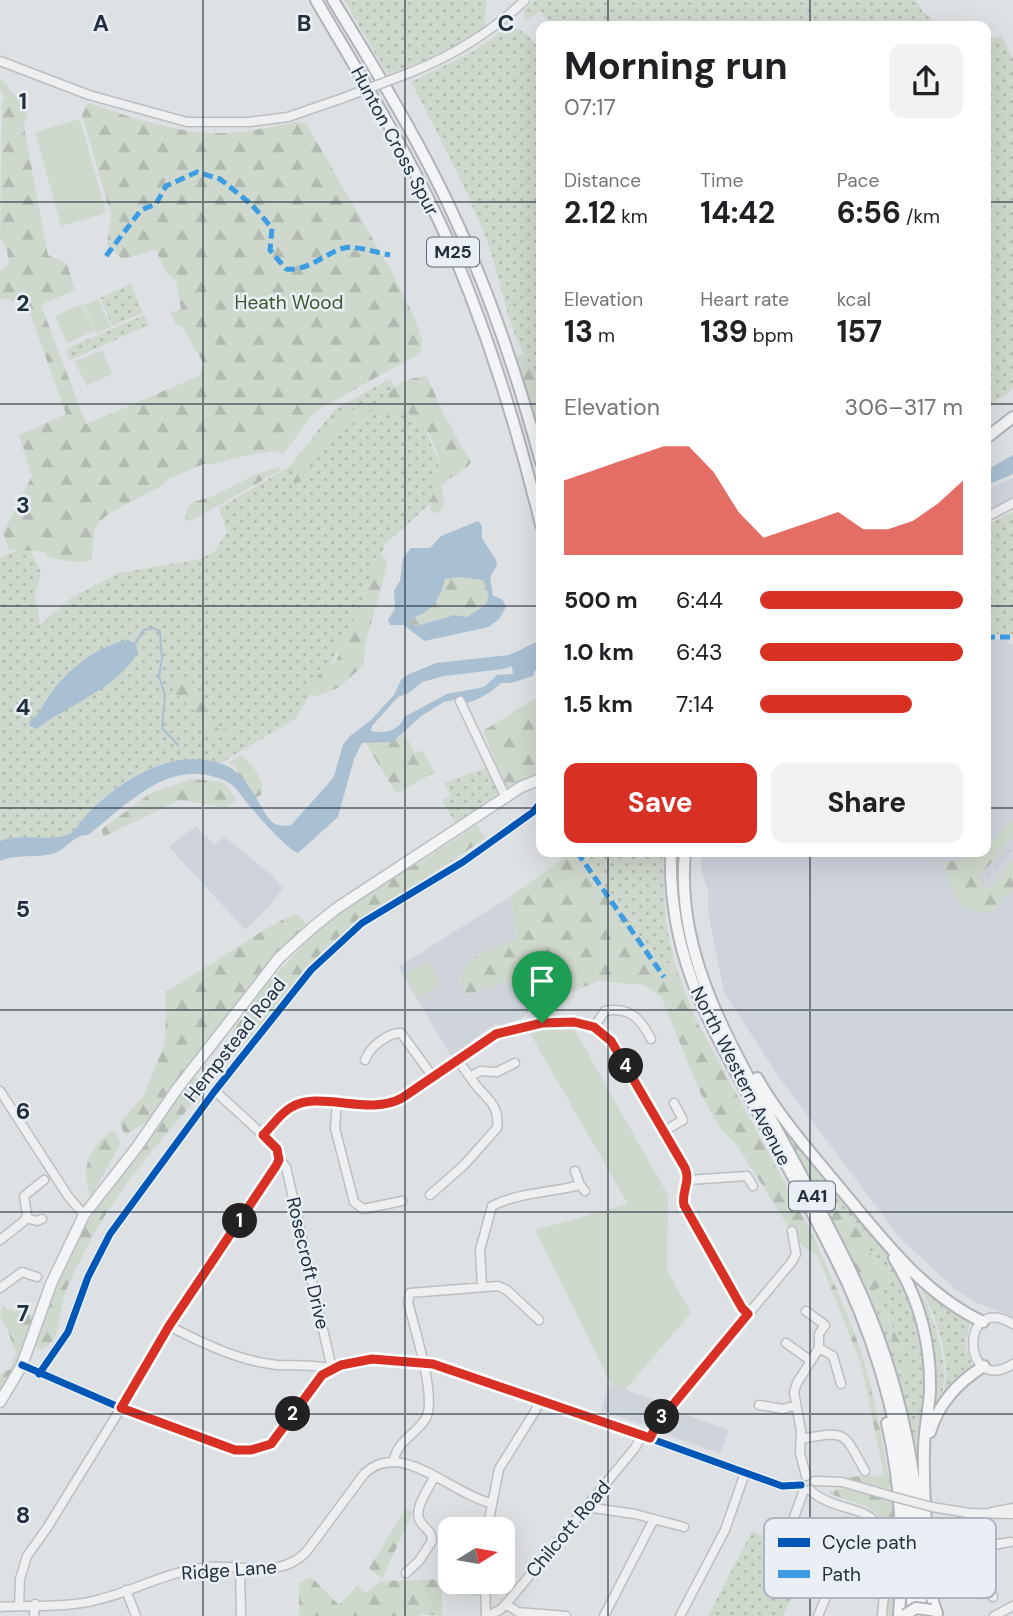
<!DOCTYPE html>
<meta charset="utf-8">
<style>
:root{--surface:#fff;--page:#f2f2f2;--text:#202124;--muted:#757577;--accent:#d93025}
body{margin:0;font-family:"DM Sans",sans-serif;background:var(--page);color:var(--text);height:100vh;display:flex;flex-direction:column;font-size:26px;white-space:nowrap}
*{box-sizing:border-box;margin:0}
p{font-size:23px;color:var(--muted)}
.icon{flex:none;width:38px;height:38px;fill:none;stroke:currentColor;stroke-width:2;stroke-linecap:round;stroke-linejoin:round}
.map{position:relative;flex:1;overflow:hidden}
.details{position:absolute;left:536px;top:21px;width:455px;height:836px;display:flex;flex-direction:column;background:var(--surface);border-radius:14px;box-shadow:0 7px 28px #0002}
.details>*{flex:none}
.needle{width:46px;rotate:79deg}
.buttons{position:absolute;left:438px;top:1517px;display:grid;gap:14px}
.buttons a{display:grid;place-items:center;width:77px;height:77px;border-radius:14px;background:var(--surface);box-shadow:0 7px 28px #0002;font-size:35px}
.pin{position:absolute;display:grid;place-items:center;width:60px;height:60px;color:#fff;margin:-72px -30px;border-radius:50% 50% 50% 0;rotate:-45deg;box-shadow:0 0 7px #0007}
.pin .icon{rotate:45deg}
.km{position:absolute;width:35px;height:35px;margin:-18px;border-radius:50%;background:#222;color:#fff;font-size:19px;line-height:35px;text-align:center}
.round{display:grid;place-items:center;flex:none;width:74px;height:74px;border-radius:14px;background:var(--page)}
.summary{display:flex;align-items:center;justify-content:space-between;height:119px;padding:0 28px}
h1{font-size:38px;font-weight:700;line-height:52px}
.stats{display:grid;grid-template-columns:repeat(3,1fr);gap:10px;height:119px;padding:7px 28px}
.stats div{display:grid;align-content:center}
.stats b{font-size:30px;font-weight:700}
.stats small{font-size:19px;font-weight:400}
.stats p{font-size:19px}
.chart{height:196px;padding:14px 28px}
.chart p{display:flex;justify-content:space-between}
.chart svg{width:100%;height:126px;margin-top:7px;fill:var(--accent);opacity:.7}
.button{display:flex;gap:14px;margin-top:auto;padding:14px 28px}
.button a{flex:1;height:80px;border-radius:14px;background:var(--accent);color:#fff;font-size:28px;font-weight:700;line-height:80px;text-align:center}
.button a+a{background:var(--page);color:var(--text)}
ul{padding:0 28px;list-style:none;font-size:23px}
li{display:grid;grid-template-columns:112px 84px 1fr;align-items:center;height:52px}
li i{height:18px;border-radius:9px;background:var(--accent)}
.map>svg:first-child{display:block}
</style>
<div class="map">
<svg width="1013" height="1616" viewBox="0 0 1013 1616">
<defs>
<pattern id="grass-dots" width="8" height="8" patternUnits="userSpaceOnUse" patternTransform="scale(1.75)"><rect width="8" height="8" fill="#cfd8cd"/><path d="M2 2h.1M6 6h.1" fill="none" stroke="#b2bab1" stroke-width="1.8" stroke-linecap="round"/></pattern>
<pattern id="forest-firs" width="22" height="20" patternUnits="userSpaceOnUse" patternTransform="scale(1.75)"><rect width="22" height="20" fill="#cfd8cd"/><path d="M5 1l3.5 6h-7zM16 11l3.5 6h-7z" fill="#b2bab1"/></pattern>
</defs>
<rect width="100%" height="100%" fill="#dee1e4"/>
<path fill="#cfd4db" d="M1013 478V500L985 514V487L995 486Z
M1006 639 1009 644H1013V1317L975 1302 955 1289 901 1239 781 1080 724 993 708 912V891L701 868V852H985V640Z
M196 826 214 844 224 837 272 875 283 888 272 903 245 930 169 847Z
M511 896 516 939 471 958 459 979 467 995 533 972 547 996 519 1020 499 1025 495 1024 451 1056 398 967Z
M609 1385 625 1390 661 1402 643 1425 601 1410Z
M676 1411 729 1430 720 1454 665 1434 663 1430Z"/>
<path fill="url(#grass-dots)" d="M344 0H486L484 30C452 49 423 63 387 74Z
M535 0H916L923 12 941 26H551L540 11 525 22 523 11Z
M508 27C523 28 532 39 541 51V385C529 365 518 345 511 323 501 294 496 264 485 236 464 183 437 132 411 82L472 52Z
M1001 36 1013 58V389L985 409V40Z
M131 284 143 313 112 326 100 298Z
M144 315 149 325 70 360 66 349Z
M390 379 423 424 440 466 432 502 385 544 364 611 295 719 221 763C173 749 124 777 90 810 84 816 75 831 70 834 48 843 22 832 0 841V557L20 549 31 552 41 572 35 594 40 625 71 598 118 573 200 559 215 551 227 532 219 508 289 467 335 409Z
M1013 512V634H985V526Z
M486 764 498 793 456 824 442 800 451 796 444 783 485 768Z
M581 852H663L666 923 675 964 658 962Z
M780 1121 816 1170 886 1249 910 1293 928 1372 919 1468 916 1470C908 1403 886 1338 860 1276L899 1350 910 1380 902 1347 875 1289 888 1283 889 1280 866 1247 869 1243 813 1176 787 1133 788 1139Z
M908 1273 919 1281 917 1287C935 1316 951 1367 941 1400 939 1405 934 1410 932 1414L933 1393Z
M921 1283 970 1318 966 1346 974 1370 943 1396C951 1360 939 1319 920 1289Z
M752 1531 811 1553 783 1616H708Z"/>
<path fill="url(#forest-firs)" d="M0 78 28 110 24 127 48 255 67 264 75 290 41 305 86 424 199 376 204 364 181 325H176L171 312 181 309 176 280 166 273 156 250C143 252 135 258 121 258L107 244 111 215 82 115 88 103C131 117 179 135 225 133 248 132 272 127 295 122L306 123 394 276 415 319 422 341 420 353 314 412 283 455 277 451 248 455 214 464H204L168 479 160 487 111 512 99 522 94 532 92 560C79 564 62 561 48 557L45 552 8 549 3 532 32 476 19 435 66 414 27 305 0 298V272L9 264 7 251 0 237 2 100H5L0 89Z
M522 353 541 385V440L517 356Z
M427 376 443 413 471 462C465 473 449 475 441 486L445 504 441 510 434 514 430 509 439 459 430 435 419 421 406 411 379 413C389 387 400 379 427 376Z
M371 403 372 411C361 421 354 422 343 429 332 436 313 460 305 470L306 478 295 484C293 479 292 478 293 473 296 459 328 426 340 417 349 410 360 407 371 403Z
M280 467 279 471 193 520 188 521 185 517 188 508 193 502 214 496 256 474Z
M376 556 385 557 387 567 365 644 364 665 338 688 315 697 306 688C316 679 324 666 336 661L339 654 337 644 352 623 371 577Z
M459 577 483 580C494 604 487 604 467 618L455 615 416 626 409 623C414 615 421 616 428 610 437 602 442 590 445 579Z
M179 677H189L203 700 212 724 220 730 238 726C232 745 221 735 206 736 202 730 203 725 200 719 193 706 178 699 171 687L174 680Z
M541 695V772L506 787 483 731Z
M404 734 416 753 422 750 435 772 398 793 394 790 365 742C380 741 391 745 404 734Z
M241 755C252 766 265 777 261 795L255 798 239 779 236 768 229 762Z
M191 779 223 782 236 799 227 808 179 800 103 837 102 829 151 793Z
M1013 819V837L978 878 991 889 1013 859V889L992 912C958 918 951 888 942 863L980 855Z
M477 825 486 838 424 879 363 917 330 946 294 983 248 1042 233 1031 267 984 320 927 379 885 422 861Z
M571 853H581L657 961 675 964 695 1018 810 1229C828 1270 848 1312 862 1355 875 1398 883 1443 891 1488L887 1489 848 1480V1477L884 1475 861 1364 818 1256 798 1242 737 1145 721 1130 700 1092 661 997 644 985 598 981 558 998 547 996 533 973 466 995 459 979 471 958 516 939 511 896Z
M296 913 306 923 222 1024 146 1122 127 1134 124 1133 120 1123 144 1095 165 1043 166 992 269 927Z
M192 1075 206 1088C160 1141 112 1194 82 1257 75 1271 66 1286 63 1302 59 1318 60 1348 37 1349L35 1345 53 1293 69 1253 82 1231 117 1180 139 1155 160 1119Z
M114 1130 121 1142 91 1198C79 1169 89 1146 114 1130Z
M787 1133 816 1173 813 1176 838 1208 870 1242 866 1247 889 1280 888 1283 875 1290 902 1347 911 1377 909 1381 899 1350 788 1139Z
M2 1306 15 1312 17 1309 34 1316 14 1371 0 1394V1375L10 1369 16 1353 7 1328 0 1318Z
M845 1488 897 1501 899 1528 895 1616H886C888 1586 899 1534 875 1512 865 1503 843 1499 830 1494V1491Z
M406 1508 413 1512 382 1579 369 1568Z
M311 1577 339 1605 357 1586 366 1593 381 1581 450 1579V1582H480L481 1597 442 1591V1616L420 1614 419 1616H299V1583Z"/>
<path fill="#cfd8cd" d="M80 119 106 213 61 226 35 132Z
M98 299 111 327 96 334 84 305Z
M82 304 94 331 67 343 55 316Z
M102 350 112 374 86 386 75 361Z
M428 961 441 986 417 999 404 974Z
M552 1026 573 1027 668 1195 667 1270 691 1313 625 1390 612 1386 535 1230 628 1204 528 1030Z"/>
<path fill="#a9bfd2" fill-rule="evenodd" d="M1013 455V474L985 486V471Z
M478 521 482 526V538L496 560 497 564 490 578 493 596 502 599 506 607 499 619 489 627 424 641 404 625H390L388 620 395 609 394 590 400 581 403 558 411 548H430L441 536ZM459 577 483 580C494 604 487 604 467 617L455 615 416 626 409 623C414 615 421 616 428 610 437 603 442 591 445 579Z
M128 640 136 643 138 653C114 690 70 704 36 729L30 726 29 722C41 712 41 708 49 696 65 671 99 645 128 640Z
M541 640V658L538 670H535L533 676 511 683H501C492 692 474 703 461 704L459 699 444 702 421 716 393 742 362 743 354 759 338 817 298 853C283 846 249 806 238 791 232 783 225 780 215 777 165 761 124 807 88 835 73 835 68 848 55 853 37 859 18 853 0 861V841C22 832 47 843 69 834 75 832 84 816 90 811 124 777 181 743 229 767 251 778 264 820 275 824 280 826 286 826 291 825L328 784 334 776 343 745 350 736 371 720 394 695 401 680 407 675 436 663 509 655ZM512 666 513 674 497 675 484 687 447 694 404 717C400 731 383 734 371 731L372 726 398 697 407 694 422 682 444 676 504 669Z"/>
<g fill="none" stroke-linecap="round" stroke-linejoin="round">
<path stroke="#a9bfd2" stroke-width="2" d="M136 643 143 630 154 628 160 632 162 659 159 676 165 696 162 728 178 745"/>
<defs>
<path id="minor" d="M0 61 89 95 187 122H249L288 117 343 98
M409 73C454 55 490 33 525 0
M985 518 1013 503
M460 701 506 798
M594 1027 605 1011C629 1006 641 1019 651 1039
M365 1060C370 1047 387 1033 401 1033L433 1077
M470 1077 480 1071 497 1072 515 1063
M0 1091 68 1196 84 1215
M337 1103 335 1128 354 1202 363 1209 402 1201
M664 1131 683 1120 674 1103
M263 1135C272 1126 280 1114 291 1107 319 1090 364 1114 396 1102 430 1083 460 1054 494 1035 524 1019 587 1012 611 1041L681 1160C695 1186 679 1185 684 1205L742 1308 748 1314
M575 1171 580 1185 585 1191
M688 1180 747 1176 753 1186
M430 1195 464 1165 497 1128C500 1105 487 1099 475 1084 469 1076 464 1068 458 1060
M26 1218 37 1221 42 1219
M0 1240 24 1221 27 1215 24 1196 44 1180
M482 1286 480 1250 492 1206C520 1192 550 1193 580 1185
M0 1288 22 1272 37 1277
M806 1311 825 1325 819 1334V1348L797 1383 794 1392 801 1431 800 1453 806 1476
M1013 1324C959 1291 961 1397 1013 1364
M169 1326C202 1343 239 1361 277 1365 296 1366 314 1364 332 1369L286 1167 280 1160 274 1145 215 1091
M786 1343 811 1361
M819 1348 833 1356 841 1384
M22 1365 121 1408 235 1450H252L271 1444 316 1380 325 1373 351 1362 388 1359 438 1365 541 1399 782 1486 801 1485
M39 1374 68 1332 88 1277 110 1234 214 1092 311 970 362 923 463 862 533 812 541 802
M759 1405 783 1409 796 1405
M650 1438 657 1424 671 1406 791 1263 796 1254 792 1231
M801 1439C847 1431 842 1430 865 1471
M394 1461C396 1441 417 1434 426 1418 437 1397 414 1327 408 1302L410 1293 498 1286 507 1290 539 1320
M815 1481 842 1482 891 1496
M810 1490C824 1503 843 1506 860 1512 898 1524 884 1585 882 1616
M586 1507 635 1514 684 1527
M932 1507 969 1513 1013 1514
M992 1512 1013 1508
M985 1514 979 1553 993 1597
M487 1530 499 1469 534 1413 541 1399
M938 1535 979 1547
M786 1539 804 1490
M980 1543 993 1545 1010 1542
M240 1568 241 1616
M406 1573 419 1561 432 1541C432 1530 425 1530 420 1521 413 1508 429 1489 434 1477
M956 1575 963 1590 978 1594 989 1589
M485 1582 486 1616
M126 1590 136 1616
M506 1604 518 1612 566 1616
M19 1606 20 1579 27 1556 47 1528 121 1408 169 1326 280 1160
M0 1607C32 1605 66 1608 97 1600 135 1591 169 1570 210 1567 243 1565 282 1579 307 1551L364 1474C401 1438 451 1494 491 1503
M34 1616 35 1604
M487 1616 500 1610 506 1604 635 1448 642 1435
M604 1616 654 1519
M680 1616 725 1530 745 1473
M818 1616 831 1585
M994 1616 1013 1606"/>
<path id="major" d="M0 1402 22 1365 51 1284 84 1215 137 1147 177 1089 279 958 312 928 337 908 521 787 541 779"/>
<path id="highway" d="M316 0C363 81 413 161 451 247 489 337 518 430 541 525
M333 0C369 59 406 119 437 181 482 270 515 366 541 462
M985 439 1013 417
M671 852C668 951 705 1016 751 1100 784 1160 818 1220 847 1282 895 1387 915 1501 912 1616
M685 852C676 946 721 1027 764 1106 794 1162 826 1218 853 1276 902 1380 927 1500 920 1616
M757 1078C781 1120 813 1155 844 1193 885 1242 924 1294 983 1322
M894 1258C919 1298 931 1344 930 1391 929 1410 924 1430 924 1449 923 1479 925 1510 927 1540 928 1565 927 1589 937 1613
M887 1423C902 1487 904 1551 899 1616
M930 1432C939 1402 958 1382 984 1366"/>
</defs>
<use href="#minor" stroke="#bcbfc2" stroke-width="11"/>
<use href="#major" stroke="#b9bec2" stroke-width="13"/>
<use href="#highway" stroke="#b0b4b9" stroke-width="14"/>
<use href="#minor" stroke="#edeff1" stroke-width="8"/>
<use href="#major" stroke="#f2f4f5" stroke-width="10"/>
<use href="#highway" stroke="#f2f4f5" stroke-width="10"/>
<path stroke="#c6c9cc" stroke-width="2" stroke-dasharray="3.5 7" stroke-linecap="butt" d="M981 884 1013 847"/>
<defs>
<path id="minor-bridge" d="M343 98 409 73
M891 1496 932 1507"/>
<path id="highway-bridge" d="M905 1615 916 1608 931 1610"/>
</defs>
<use href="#minor-bridge" stroke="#bcbfc2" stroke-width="11" stroke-linecap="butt"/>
<use href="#highway-bridge" stroke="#b0b4b9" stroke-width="14" stroke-linecap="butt"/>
<use href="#minor-bridge" stroke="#edeff1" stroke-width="8"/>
<use href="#highway-bridge" stroke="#f2f4f5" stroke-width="10"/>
<path stroke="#3c9de3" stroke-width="5" stroke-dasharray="10 5" stroke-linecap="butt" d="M106 256 141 210 156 204 166 186 197 172 220 179 251 204 272 228 270 250 286 269C310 271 323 254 344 248 356 245 377 253 390 255
M985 637H1013
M577 852 664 977"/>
<defs>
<path id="cycleway" d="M263 1135C272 1126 280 1114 291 1107 319 1090 364 1114 396 1102 430 1083 460 1054 494 1035 524 1019 587 1012 611 1041L681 1160C695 1186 679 1185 684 1205L742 1308 748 1314
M22 1365 121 1408 235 1450H252L271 1444 316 1380 325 1373 351 1362 388 1359 438 1365 541 1399 782 1486 801 1485
M39 1374 68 1332 88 1277 110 1234 214 1092 311 970 362 923 463 862 533 812 541 802"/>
</defs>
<use href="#cycleway" stroke="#eaeff5" stroke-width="11"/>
<use href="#cycleway" stroke="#0057b8" stroke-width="7"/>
</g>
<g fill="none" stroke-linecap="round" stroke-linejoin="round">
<defs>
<path id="route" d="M574 1022 594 1027 611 1041 685 1168C691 1182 681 1192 684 1205L742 1308 748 1314 657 1424 650 1438 433 1364 372 1359 341 1365 322 1375 271 1444 251 1450H235L121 1408 169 1326 276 1166 279 1160 277 1149 263 1135C272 1126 280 1114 290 1108 319 1089 368 1117 402 1098L496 1034 542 1023Z"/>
</defs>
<use href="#route" stroke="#fff" stroke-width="14"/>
<use href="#route" stroke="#d93025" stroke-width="9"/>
</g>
<path fill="none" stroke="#242f3e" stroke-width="2" stroke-opacity="0.55" d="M203 0V1616M405 0V1616M608 0V26M810 0V26M0 202H541M985 202H1013M0 404H541M985 404H1013M0 606H541M985 606H1013M0 808H541M985 808H1013M608 852V1616M810 852V1616M0 1010H1013M0 1212H1013M0 1414H1013"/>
<g text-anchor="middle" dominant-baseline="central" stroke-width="5" stroke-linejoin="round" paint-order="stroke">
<g fill="#eaeff5" stroke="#5f6975" stroke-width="2">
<rect x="427" y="237.5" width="52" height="29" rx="5"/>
<rect x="789" y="1181.5" width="46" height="29" rx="5"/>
</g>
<g font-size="18" font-weight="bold" fill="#242f3e">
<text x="453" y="252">M25</text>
<text x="812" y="1196">A41</text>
</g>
<g font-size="19" fill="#242f3e" stroke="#eaeff5">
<text transform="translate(395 141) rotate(62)">Hunton Cross Spur</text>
<text transform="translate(235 1040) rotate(-52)">Hempstead Road</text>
<text transform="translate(741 1076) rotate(63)">North Western Avenue</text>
<text transform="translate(308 1263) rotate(77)">Rosecroft Drive</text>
<text transform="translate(568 1529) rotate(-50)">Chilcott Road</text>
<text transform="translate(229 1570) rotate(-4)">Ridge Lane</text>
</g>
<g font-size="19" fill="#3b5a30" stroke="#eaeff5">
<text x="289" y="302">Heath Wood</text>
</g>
</g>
<rect x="764" y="1518" width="232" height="80" rx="10" fill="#eaeff5" stroke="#afb5be" stroke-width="2"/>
<rect x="778" y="1538" width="32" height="9" fill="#0057b8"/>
<rect x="778" y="1570" width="32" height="8" fill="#3c9de3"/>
<g font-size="19" fill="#242f3e">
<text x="822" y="1549">Cycle path</text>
<text x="822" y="1581">Path</text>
</g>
<g font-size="23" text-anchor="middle" font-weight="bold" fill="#242f3e" stroke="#eaeff5" stroke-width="5" stroke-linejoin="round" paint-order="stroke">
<text x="101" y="31">A</text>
<text x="304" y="31">B</text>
<text x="506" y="31">C</text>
<text x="23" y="109">1</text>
<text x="23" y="311">2</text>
<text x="23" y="513">3</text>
<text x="23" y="715">4</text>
<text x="23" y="917">5</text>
<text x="23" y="1119">6</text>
<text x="23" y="1321">7</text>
<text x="23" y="1523">8</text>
</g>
</svg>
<div class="buttons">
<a><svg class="needle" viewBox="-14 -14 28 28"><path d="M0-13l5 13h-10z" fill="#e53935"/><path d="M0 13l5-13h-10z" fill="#757577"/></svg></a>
</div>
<div class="pin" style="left:542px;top:1023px;background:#1e9e55"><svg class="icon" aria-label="arrive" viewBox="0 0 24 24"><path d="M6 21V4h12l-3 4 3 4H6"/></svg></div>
<b class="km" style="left:240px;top:1221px">1</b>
<b class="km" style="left:293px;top:1414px">2</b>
<b class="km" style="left:662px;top:1417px">3</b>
<b class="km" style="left:626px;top:1066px">4</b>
<section class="details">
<div class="summary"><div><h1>Morning run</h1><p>07:17</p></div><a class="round"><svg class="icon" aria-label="share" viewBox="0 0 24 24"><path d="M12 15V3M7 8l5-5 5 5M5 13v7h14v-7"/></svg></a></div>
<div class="stats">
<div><p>Distance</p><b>2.12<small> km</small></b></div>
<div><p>Time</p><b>14:42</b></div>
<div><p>Pace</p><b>6:56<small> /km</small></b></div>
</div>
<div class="stats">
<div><p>Elevation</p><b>13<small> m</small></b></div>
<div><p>Heart rate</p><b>139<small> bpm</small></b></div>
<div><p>kcal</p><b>157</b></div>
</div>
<div class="chart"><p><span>Elevation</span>306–317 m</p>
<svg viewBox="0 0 160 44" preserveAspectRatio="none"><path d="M0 44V18L10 15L20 12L30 9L40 6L50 6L60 15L70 29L80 38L90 35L100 32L110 29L120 35L130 35L140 32L150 26L160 18V44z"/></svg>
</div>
<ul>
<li><b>500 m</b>6:44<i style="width:100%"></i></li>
<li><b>1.0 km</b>6:43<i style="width:100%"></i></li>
<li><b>1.5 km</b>7:14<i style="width:75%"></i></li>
</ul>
<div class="button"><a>Save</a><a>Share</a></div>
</section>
</div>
